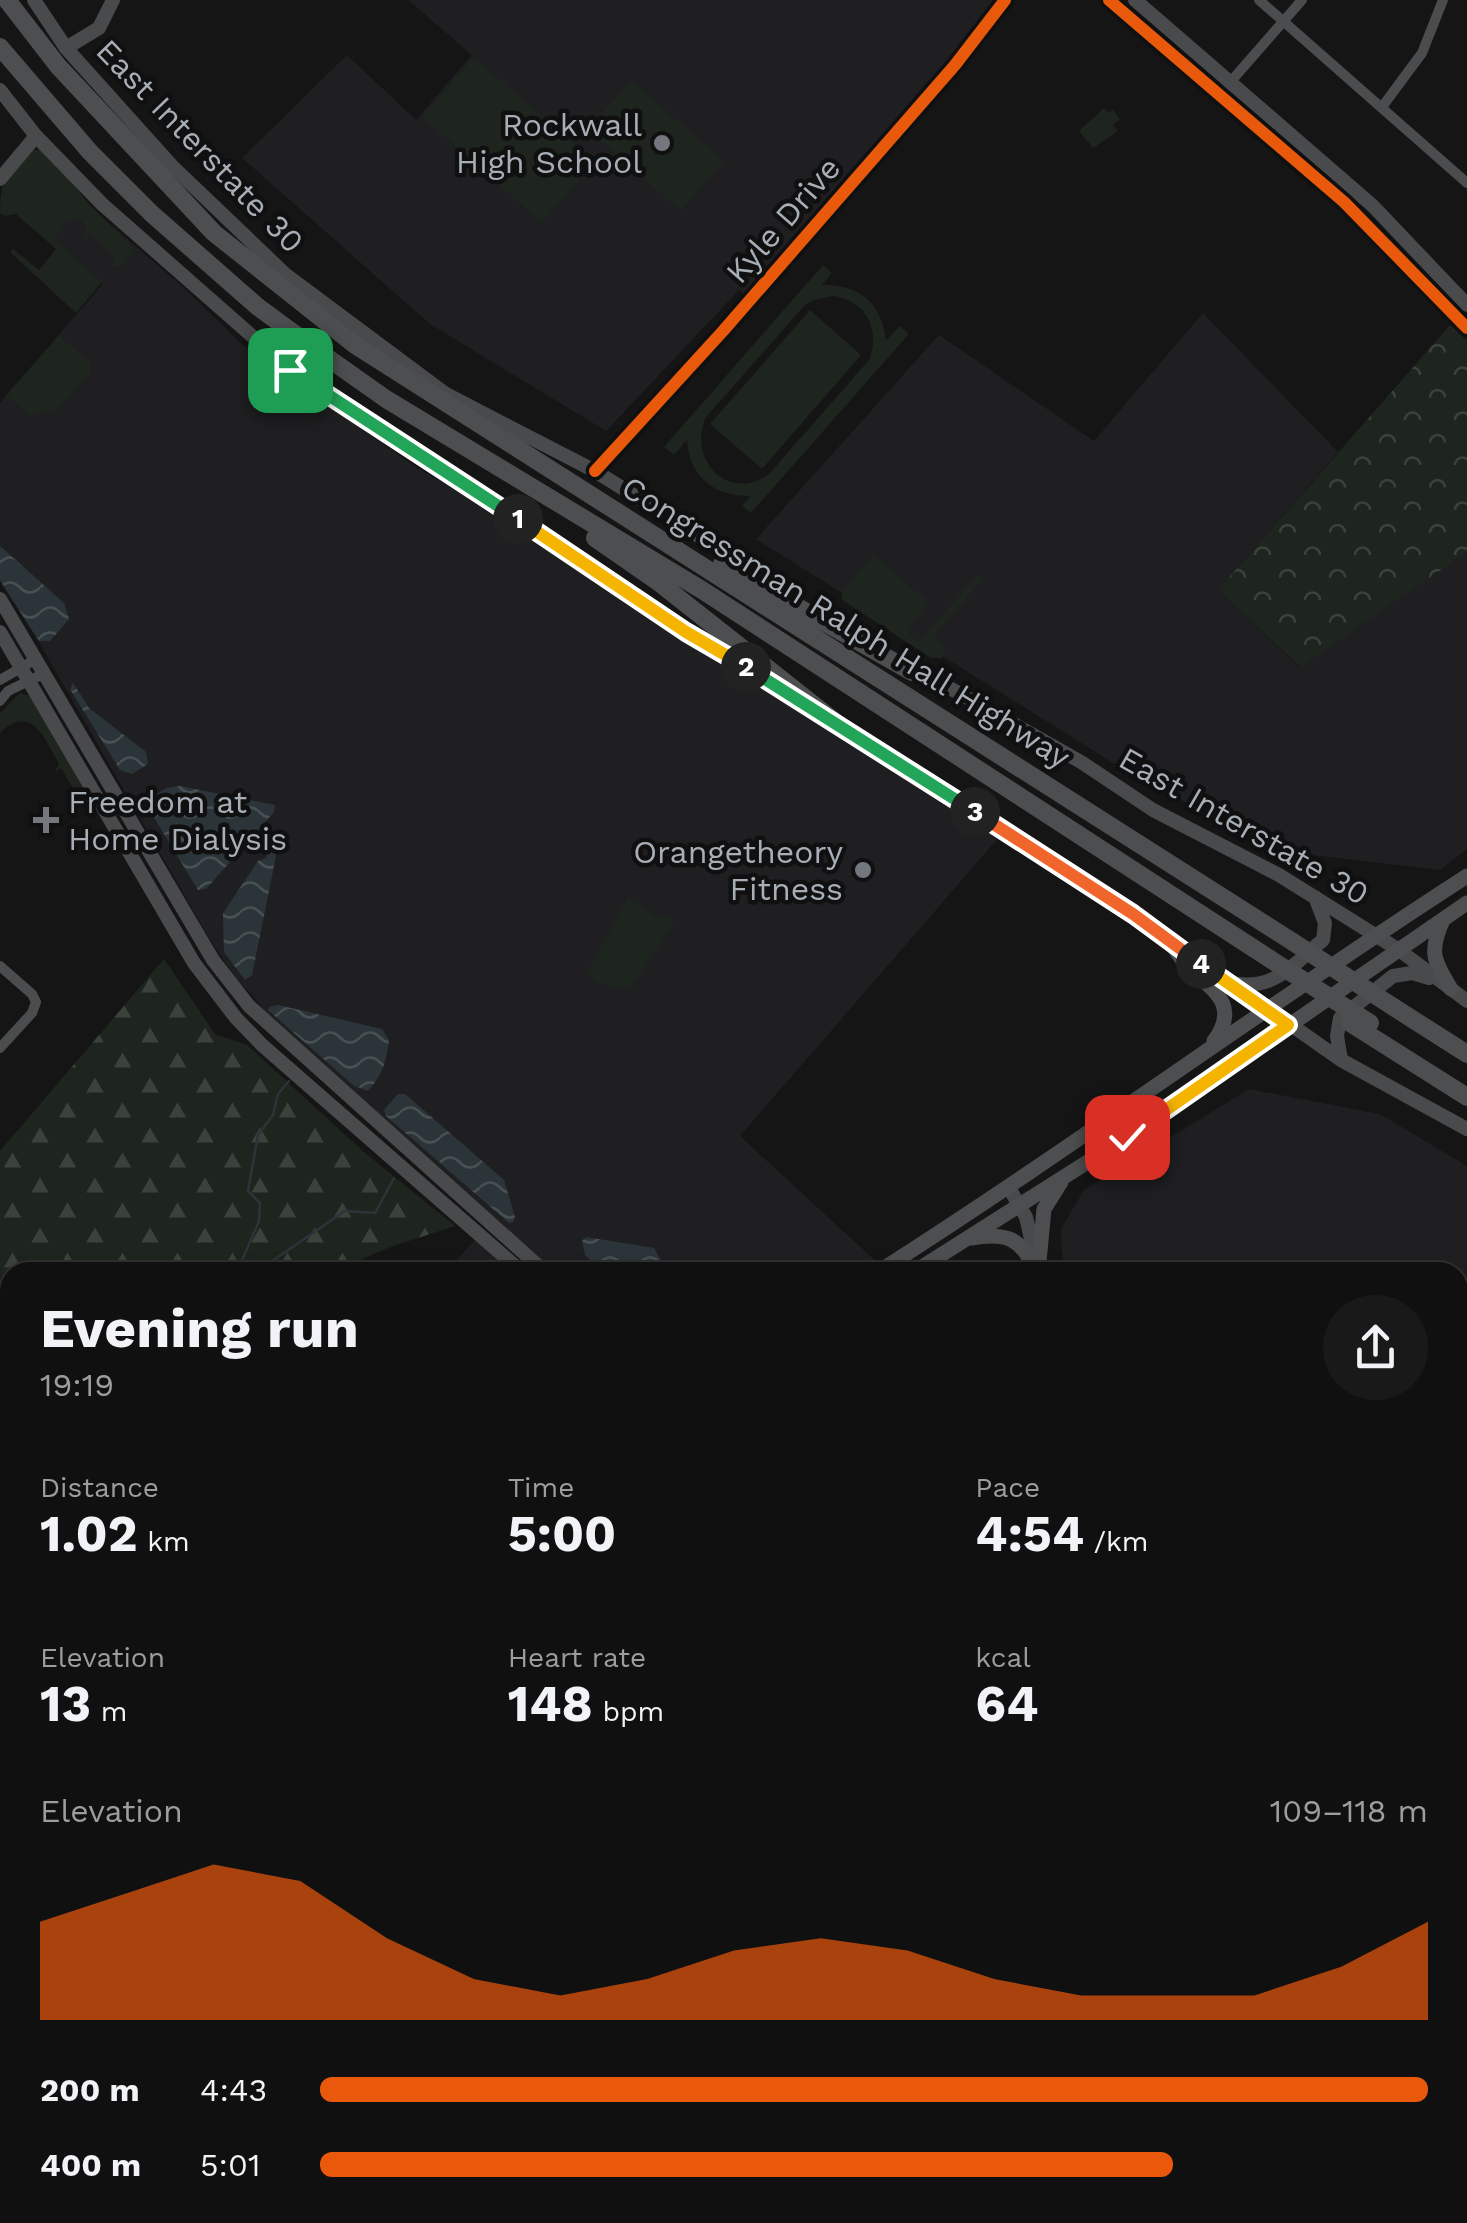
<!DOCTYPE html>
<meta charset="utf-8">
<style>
:root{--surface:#101010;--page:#191919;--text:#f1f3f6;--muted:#9c9d9f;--line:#303030;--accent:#ea580c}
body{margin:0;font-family:"Work Sans",sans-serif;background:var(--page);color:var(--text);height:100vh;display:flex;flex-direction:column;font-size:38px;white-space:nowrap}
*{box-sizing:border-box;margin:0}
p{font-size:32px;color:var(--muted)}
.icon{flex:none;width:55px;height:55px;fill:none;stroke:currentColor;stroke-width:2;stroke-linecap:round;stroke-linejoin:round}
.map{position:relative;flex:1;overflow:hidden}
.panel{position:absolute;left:0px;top:1262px;width:1468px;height:962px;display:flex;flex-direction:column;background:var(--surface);border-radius:30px 30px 0 0;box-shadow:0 5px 15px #0003,0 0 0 2px var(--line)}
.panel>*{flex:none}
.pin{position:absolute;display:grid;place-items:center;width:85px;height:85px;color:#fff;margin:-42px;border-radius:20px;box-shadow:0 5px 15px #0006}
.km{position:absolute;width:50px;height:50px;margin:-25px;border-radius:50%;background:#222;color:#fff;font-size:28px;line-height:50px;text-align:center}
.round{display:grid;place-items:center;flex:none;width:105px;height:105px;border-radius:52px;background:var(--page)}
.overview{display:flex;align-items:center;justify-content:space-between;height:170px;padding:0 40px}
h1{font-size:55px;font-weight:700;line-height:75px}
.figures{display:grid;grid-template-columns:repeat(3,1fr);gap:15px;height:170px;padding:10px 40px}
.figures div{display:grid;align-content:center}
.figures b{font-size:50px;font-weight:700}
.figures small{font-size:28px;font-weight:400}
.figures p{font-size:28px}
.chart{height:280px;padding:20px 40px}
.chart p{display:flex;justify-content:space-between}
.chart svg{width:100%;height:180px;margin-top:10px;fill:var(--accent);opacity:.7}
ul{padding:0 40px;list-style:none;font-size:32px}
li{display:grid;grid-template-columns:160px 120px 1fr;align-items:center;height:75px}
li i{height:25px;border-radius:12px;background:var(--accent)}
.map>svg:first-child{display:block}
</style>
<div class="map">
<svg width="1467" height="2223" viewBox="0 0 1467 2223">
<defs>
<pattern id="forest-firs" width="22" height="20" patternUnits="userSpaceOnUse" patternTransform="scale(2.5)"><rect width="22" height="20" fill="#1e241e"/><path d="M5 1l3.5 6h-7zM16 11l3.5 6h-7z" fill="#3c413c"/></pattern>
<pattern id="park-crowns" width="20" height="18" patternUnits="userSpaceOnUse" patternTransform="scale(2.5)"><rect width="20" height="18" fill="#1e241e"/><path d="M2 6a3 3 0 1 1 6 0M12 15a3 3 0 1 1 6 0" fill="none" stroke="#3c413c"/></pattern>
<pattern id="water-waves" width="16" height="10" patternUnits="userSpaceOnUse" patternTransform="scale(2.5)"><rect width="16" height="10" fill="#2b3539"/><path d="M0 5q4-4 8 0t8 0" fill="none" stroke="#475053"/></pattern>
</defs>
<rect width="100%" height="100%" fill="#151516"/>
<path fill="#1f1f21" d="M408 0H999L943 72 747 296 739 290 606 431 430 324 242 158 347 55 416 120 472 55Z
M81 199 184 288 243 345 413 465 527 533 662 628 721 658 849 744 934 791 1000 836 740 1136 881 1266 871 1272H556L281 1032 249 991 239 983 209 938 40 644 0 582V403L102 285 47 236Z
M1203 313 1338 452 1218 590 1299 667 1467 552V849L1440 870 1286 852 1228 825 1121 768 756 539 939 335 1094 441Z
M1249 1089 1380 1114 1467 1166V1503L1462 1502 1463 1668 1458 1669V1272H1063L1061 1229 1084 1190Z
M476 1239 513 1272H445Z"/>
<path fill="#1e241e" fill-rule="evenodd" d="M474 57 595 163 542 223 422 117Z
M631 80 724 161 681 211 587 130Z
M1104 108 1108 113 1113 110 1120 119 1113 125 1118 131 1093 148 1079 131Z
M32 149 44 151 56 161 88 203 134 249 125 264 116 267 111 265 116 259 90 234 84 238 86 228 82 221 72 219 64 223 55 239 58 243 102 282 76 313 10 252 13 249 39 270 56 249 16 214 5 216 0 213C0 185 7 163 32 149Z
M823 265 832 273 822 285C859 284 882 303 886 340L900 326 909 334 751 513 742 506 751 496C715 497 689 477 687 440L674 455 664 447ZM833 296C866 301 881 329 869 360L769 474C728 503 687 460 706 417L805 305 814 300Z
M810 310 861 355 762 469 710 424Z
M59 336 89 361 91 372 56 411 29 415 6 395Z
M874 555 929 603 908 628 909 634 919 641 978 574 983 579 934 636 947 648 942 658H931L842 600V591Z
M20 693 30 696 91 801 86 808 75 807 80 800 61 768 54 772 59 764C45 740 32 702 0 733V713Z
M628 898 663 920 667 916 673 919V926L630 989 596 983 587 971Z
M0 2014 10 2025V2142L0 2149Z"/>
<path fill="url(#forest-firs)" d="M164 959 215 1034 247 1045 364 1152 455 1226 393 1246 331 1272H10V1570L0 1561V1151Z
M1458 1735 1467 1738V1899L1458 1900Z"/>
<path fill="url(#park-crowns)" d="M1450 325 1467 340V552L1300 667 1218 590Z"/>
<path fill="url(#water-waves)" d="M0 546 64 603 69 619 50 641H39L0 580Z
M73 683 89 708 146 752 148 764 132 774 120 770 70 689Z
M180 786 275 805 274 812 206 889 198 890 147 806 148 799 167 788Z
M268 850H273L276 856 252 975 245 980 224 952 223 913 258 861 266 858Z
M278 1005 382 1029 389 1040C386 1062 383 1074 368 1091L354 1086 268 1010 269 1007Z
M398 1094H405L504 1180 515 1217 513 1222 509 1223 386 1116 384 1110Z
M586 1237 654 1248 662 1262 655 1272H604L585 1255 582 1241Z"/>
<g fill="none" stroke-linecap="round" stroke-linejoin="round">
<path stroke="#2b3539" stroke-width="2.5" d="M237 1272 259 1221 260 1203 248 1191 258 1135 273 1115 278 1094 289 1081
M256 1272 345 1211 375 1213 394 1178
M0 1423 10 1425
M1458 1837 1461 1832 1467 1836
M1204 2223 1206 2215"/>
<path stroke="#4a4c4e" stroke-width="10" d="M1259 0 1467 183
M1226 87 1302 0
M1382 107 1422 53 1443 0
M0 680 36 659
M0 701 8 691 45 673
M0 966 32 994 36 1002 32 1013 0 1048
M1458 1957H1467
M1458 2085 1467 2083
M109 2215 118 2223
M395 2215 404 2223
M576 2215 585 2223
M722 2215V2223
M844 2215V2223
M963 2215 964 2223
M1310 2215 1315 2223
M18 2223 30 2215"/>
<path stroke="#494a4c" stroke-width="14" d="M34 0 66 48 172 166 285 274 446 394 595 471 775 584
M1109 0 1344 202 1467 328
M1135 0 1373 206 1467 305
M66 48 99 28 113 0
M0 90 36 136 102 204 302 380 602 573 686 632 793 697
M0 179 36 136
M595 471 723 331 955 65 1005 0
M0 599 213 960 249 1006 545 1272
M0 632 194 963 236 1018 262 1045 522 1272
M907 669 932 678 1081 762 1153 810 1279 875 1399 950 1467 1001
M840 727 1133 914 1341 1060 1467 1129
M1231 983C1275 991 1291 966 1323 940L1325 923 1315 897
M1341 1060 1337 1036 1340 1018 1393 976 1412 973 1429 978
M1009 1188 1026 1217 1036 1261
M1458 2199 1467 2189
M1048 2215 1049 2223
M1421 2223 1432 2215
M1438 2223 1446 2215"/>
<path stroke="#4c4e50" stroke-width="15" d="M1443 920C1429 951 1433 960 1451 989
M1171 943C1175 949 1180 957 1185 963 1207 987 1243 1002 1214 1041
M971 1238C1007 1232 1022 1238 1036 1272
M878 1272C1077 1145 1268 1004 1467 876
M914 1272 1127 1137 1467 903
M1038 1272 1044 1209 1061 1182
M0 1867 10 1860
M0 1888 10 1881
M0 1915 10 1924
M0 1952 10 1960
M233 2215 242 2223
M273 2215 282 2223"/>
<path stroke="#4c4e50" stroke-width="18" d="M7 0 58 66 214 233 355 345 1293 942
M0 47 90 152 152 214 258 307 318 351 386 399 702 590 1270 959
M595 538 657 581 848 732
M722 564 912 672
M1395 1008 1467 1054
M1350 1023 1467 1097"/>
<path stroke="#4c4e50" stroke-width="18" d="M1293 942 1395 1008
M1270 959 1370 1023"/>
<defs>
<path id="cycleway" d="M1109 0 1344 202 1467 328
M595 471 723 331 955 65 1005 0"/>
</defs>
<use href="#cycleway" stroke="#101011" stroke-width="19"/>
<use href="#cycleway" stroke="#e8590c" stroke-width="12"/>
</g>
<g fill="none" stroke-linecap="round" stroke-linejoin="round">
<defs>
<path id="split-1" d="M290 370 518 519"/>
<path id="split-2" d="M518 519 686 632 746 667"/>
<path id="split-3" d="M746 667 975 812"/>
<path id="split-4" d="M975 812 1133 914 1201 964"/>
<path id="split-5" d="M1127 1137 1288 1025 1201 964"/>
</defs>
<use href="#split-1" stroke="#fff" stroke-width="20"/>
<use href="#split-2" stroke="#fff" stroke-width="20"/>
<use href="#split-3" stroke="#fff" stroke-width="20"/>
<use href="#split-4" stroke="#fff" stroke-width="20"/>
<use href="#split-5" stroke="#fff" stroke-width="20"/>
<use href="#split-1" stroke="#22a559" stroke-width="12"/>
<use href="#split-2" stroke="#f5b400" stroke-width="12"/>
<use href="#split-3" stroke="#22a559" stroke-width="12"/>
<use href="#split-4" stroke="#f0652b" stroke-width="12"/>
<use href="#split-5" stroke="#f5b400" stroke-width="12"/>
</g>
<g fill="#74787e" stroke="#101011" stroke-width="4">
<circle cx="662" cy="143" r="10"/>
<path d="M41 805h10v10h10v10h-10v10h-10v-10h-10v-10h10z"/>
<circle cx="863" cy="870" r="10"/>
</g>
<g text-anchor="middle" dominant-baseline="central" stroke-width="9" stroke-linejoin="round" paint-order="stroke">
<g font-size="32" fill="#a7aeb6" stroke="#101011" text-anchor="end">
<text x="642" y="125">Rockwall<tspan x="642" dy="37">High School</tspan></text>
<text x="68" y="802" text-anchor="start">Freedom at<tspan x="68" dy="37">Home Dialysis</tspan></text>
<text x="843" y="852">Orangetheory<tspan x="843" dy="37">Fitness</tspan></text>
</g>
<g font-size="32" fill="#a7aeb6" stroke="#101011">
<text transform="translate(200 146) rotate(46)">East Interstate 30</text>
<text transform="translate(783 220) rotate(-49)">Kyle Drive</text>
<text transform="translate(846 622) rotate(32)">Congressman Ralph Hall Highway</text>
<text transform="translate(1244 826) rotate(30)">East Interstate 30</text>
</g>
</g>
</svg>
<div class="pin" style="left:290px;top:370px;background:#1e9e55"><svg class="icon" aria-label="arrive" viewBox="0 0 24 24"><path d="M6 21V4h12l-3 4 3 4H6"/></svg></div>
<div class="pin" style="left:1127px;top:1137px;background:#d93025"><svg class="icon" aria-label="check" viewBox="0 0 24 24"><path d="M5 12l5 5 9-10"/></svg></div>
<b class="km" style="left:518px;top:519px">1</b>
<b class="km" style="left:746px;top:667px">2</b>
<b class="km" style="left:975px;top:812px">3</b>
<b class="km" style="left:1201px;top:964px">4</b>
<section class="panel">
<div class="overview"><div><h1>Evening run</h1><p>19:19</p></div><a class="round"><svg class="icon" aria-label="share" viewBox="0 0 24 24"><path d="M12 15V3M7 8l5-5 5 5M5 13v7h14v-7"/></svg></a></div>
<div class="figures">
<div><p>Distance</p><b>1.02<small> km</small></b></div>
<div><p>Time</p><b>5:00</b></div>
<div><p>Pace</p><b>4:54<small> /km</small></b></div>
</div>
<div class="figures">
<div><p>Elevation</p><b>13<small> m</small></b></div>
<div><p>Heart rate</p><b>148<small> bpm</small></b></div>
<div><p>kcal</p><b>64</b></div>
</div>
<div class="chart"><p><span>Elevation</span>109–118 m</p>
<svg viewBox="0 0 160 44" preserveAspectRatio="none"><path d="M0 44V20L10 13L20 6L30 10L40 24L50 34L60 38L70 34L80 27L90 24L100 27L110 34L120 38L130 38L140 38L150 31L160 20V44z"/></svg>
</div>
<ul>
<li><b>200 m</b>4:43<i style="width:100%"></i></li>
<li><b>400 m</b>5:01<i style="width:77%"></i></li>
</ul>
</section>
</div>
